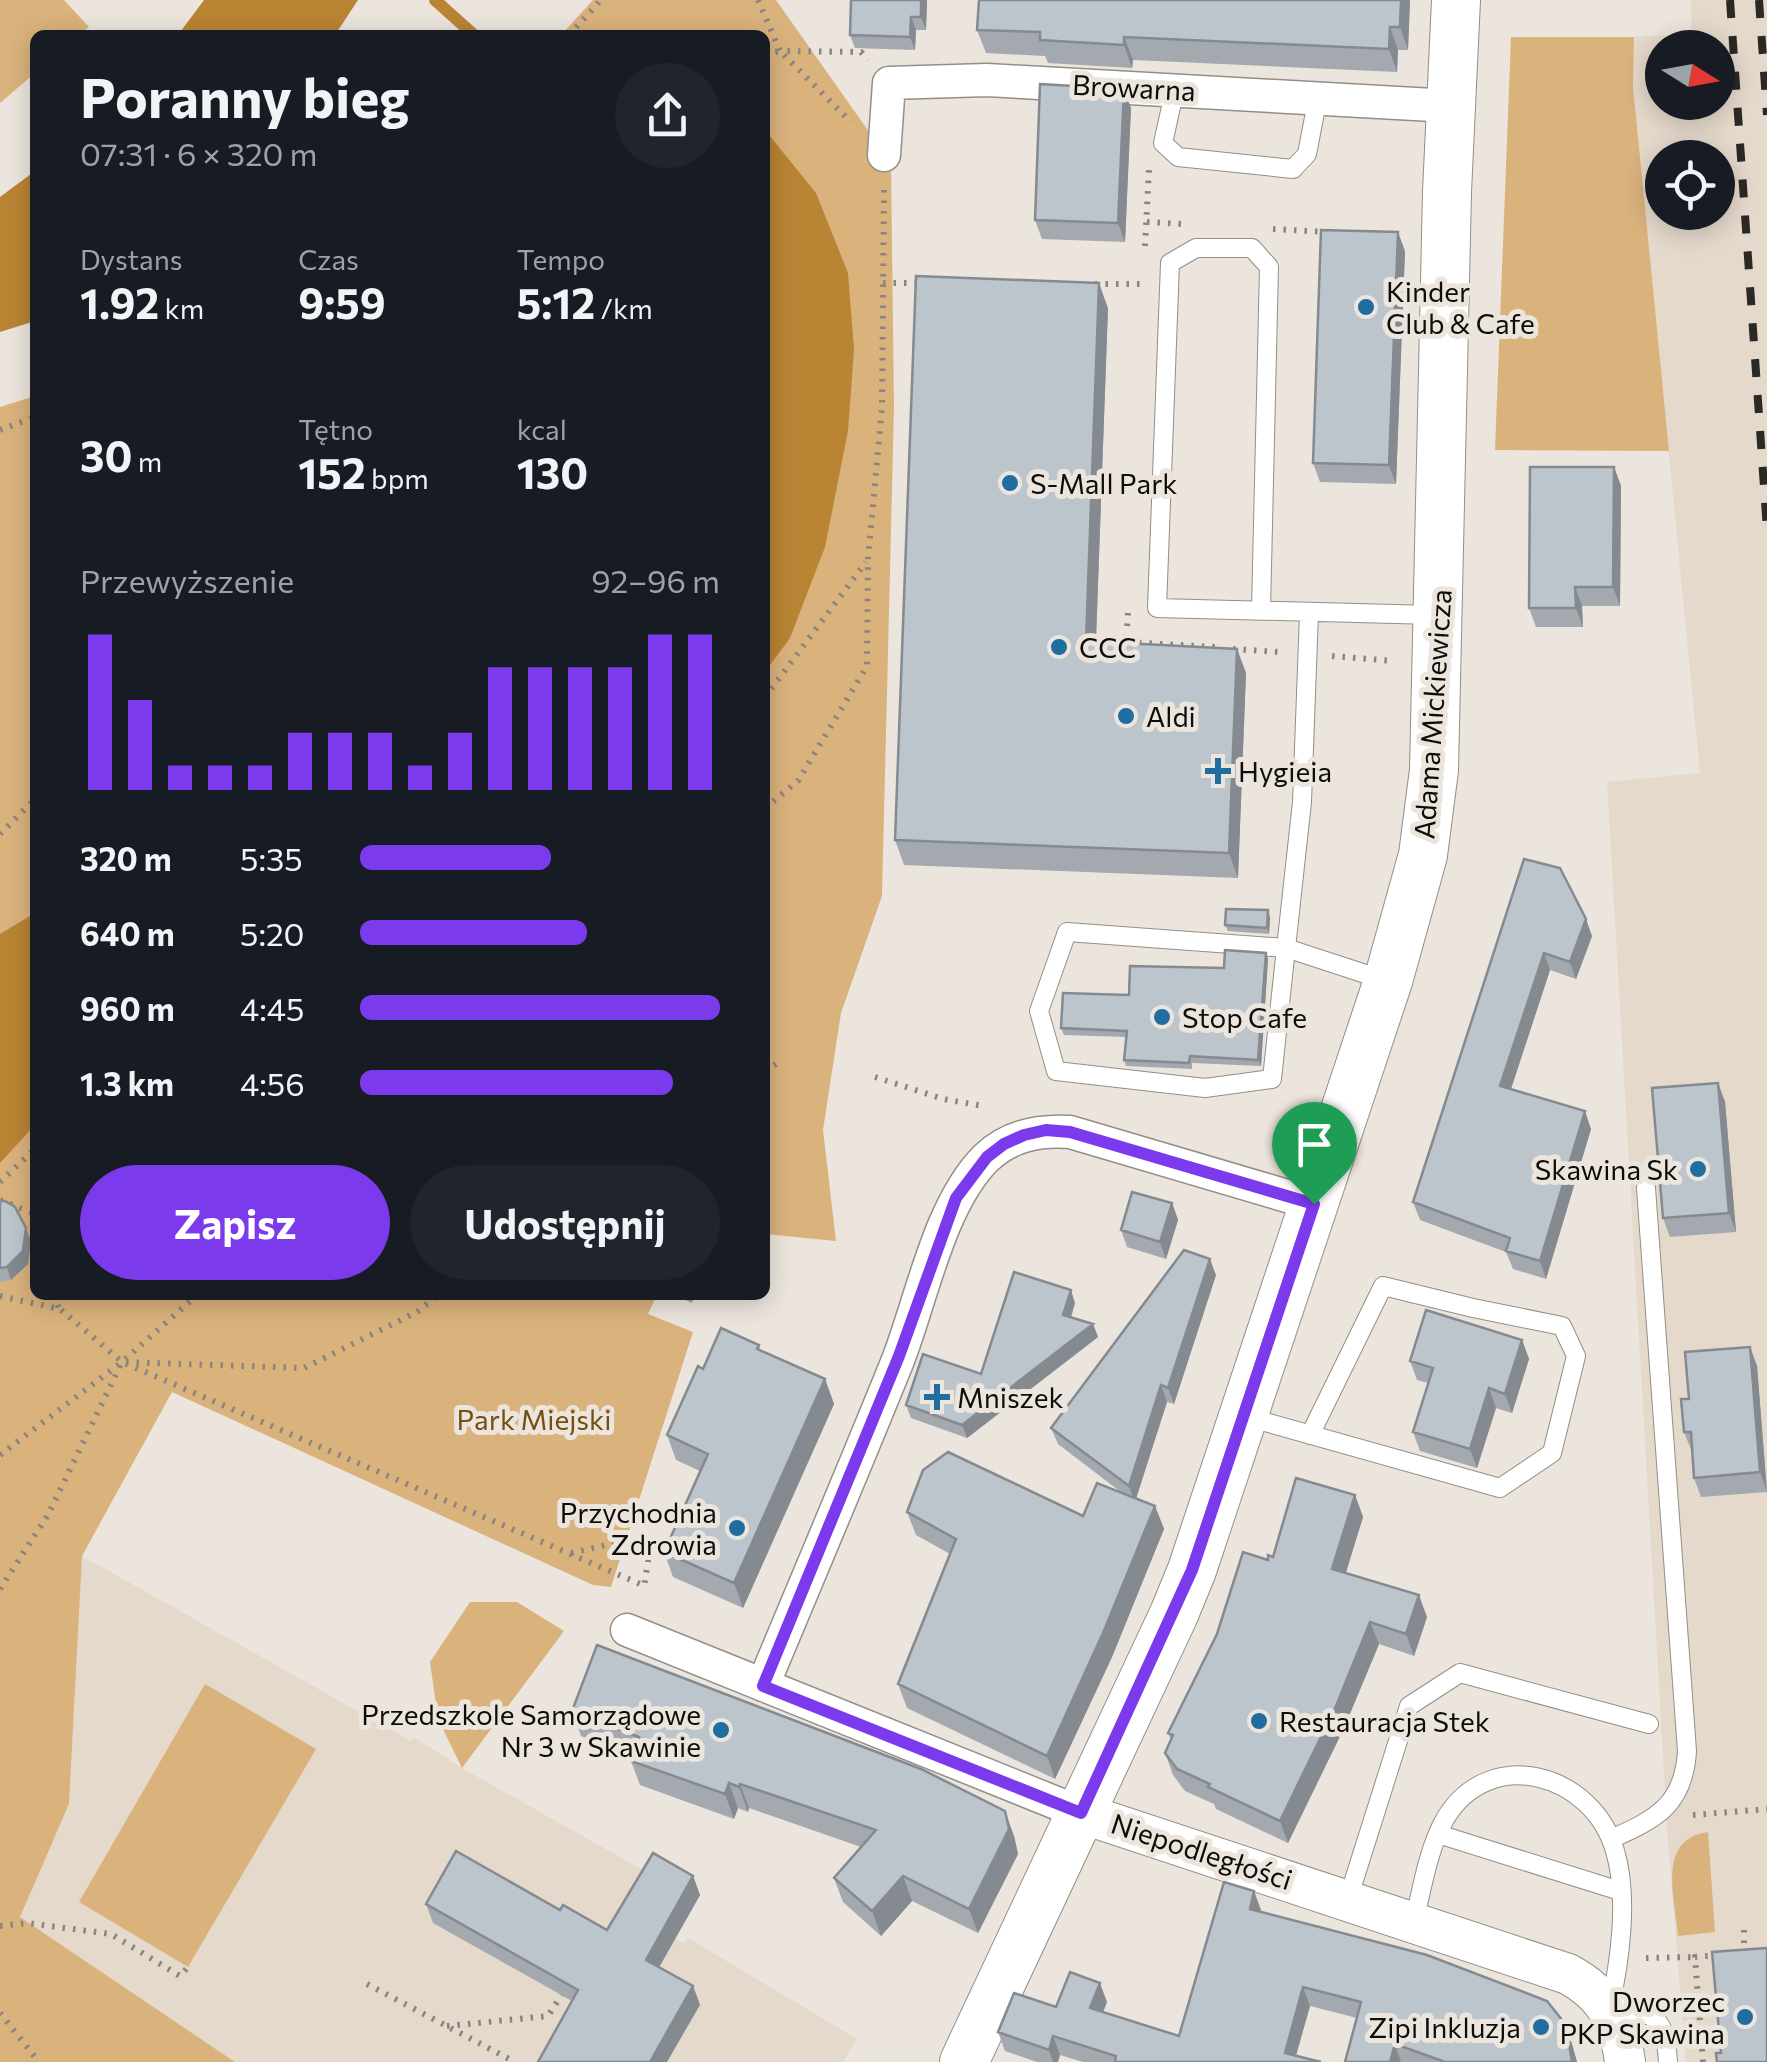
<!DOCTYPE html>
<html lang="pl">
<meta charset="utf-8">
<style>
:root{--surface:#171b24;--page:#20242c;--text:#f1f3f6;--muted:#9ea1a6;--accent:#7c3aed}
body{margin:0;font-family:Commissioner,sans-serif;background:var(--page);color:var(--text);height:100vh;display:flex;flex-direction:column;font-size:38px;white-space:nowrap}
*{box-sizing:border-box;margin:0}
p{font-size:32px;color:var(--muted)}
.icon{flex:none;width:55px;height:55px;fill:none;stroke:currentColor;stroke-width:2;stroke-linecap:round;stroke-linejoin:round}
.map{position:relative;flex:1;overflow:hidden}
.details{position:absolute;left:30px;top:30px;width:740px;height:1270px;display:flex;flex-direction:column;background:var(--surface);border-radius:15px;box-shadow:0 5px 25px #0003}
.details>*{flex:none}
.needle{width:65px;rotate:101deg}
.buttons{position:absolute;left:1645px;top:30px;display:grid;gap:20px}
.buttons a{display:grid;place-items:center;width:90px;height:90px;border-radius:50%;background:var(--surface);box-shadow:0 5px 25px #0003;font-size:50px}
.pin{position:absolute;display:grid;place-items:center;width:85px;height:85px;color:#fff;margin:-102px -42px;border-radius:50% 50% 50% 0;rotate:-45deg;box-shadow:0 0 10px #0007}
.pin .icon{rotate:45deg}
.round{display:grid;place-items:center;flex:none;width:105px;height:105px;border-radius:52px;background:var(--page)}
.head{display:flex;align-items:center;justify-content:space-between;height:170px;padding:0 50px}
h1{font-size:55px;font-weight:700;line-height:75px}
.metrics{display:grid;grid-template-columns:repeat(3,1fr);gap:15px;height:170px;padding:10px 50px}
.metrics div{display:grid;align-content:center}
.metrics b{font-size:42px;font-weight:700}
.metrics small{font-size:28px;font-weight:400}
.metrics p{font-size:28px}
.chart{height:280px;padding:20px 50px}
.chart p{display:flex;justify-content:space-between}
.chart svg{width:100%;height:180px;margin-top:10px;stroke:var(--accent);stroke-width:6}
.cta{display:flex;gap:20px;margin-top:auto;padding:20px 50px}
.cta a{flex:1;height:115px;border-radius:60px;background:var(--accent);color:#fff;font-size:40px;font-weight:700;line-height:115px;text-align:center}
.cta a+a{background:var(--page);color:var(--text)}
ul{padding:0 50px;list-style:none;font-size:32px}
li{display:grid;grid-template-columns:160px 120px 1fr;align-items:center;height:75px}
li i{height:25px;border-radius:12px;background:var(--accent)}
.map>svg:first-child{display:block}
</style>
<div class="map">
<svg width="1767" height="2062" viewBox="0 0 1767 2062">
<rect width="100%" height="100%" fill="#ece5dd"/>
<path fill="#e5d9cb" fill-rule="evenodd" d="M1691 0H1767V2062H1686L1668 1843 1607 782 1700 773 1633 86 1634 37 1692 34ZM1662 48H1718V102H1662ZM1662 158H1718V212H1662Z
M82 1556 411 1741 414 1737 462 1768 643 1870 621 1911 684 1943 688 1938 857 2039 843 2062H235L20 1917 69 1804Z"/>
<path fill="#dab27c" d="M0 0H64L89 27 79 35H35V73L0 103Z
M593 0H776L891 163 894 407 882 896 841 1013 823 1130 836 1241 765 1234V35H561Z
M1511 37H1634L1633 86 1669 451 1495 450Z
M35 396V1295H657L648 1314 693 1332 611 1587 593 1585 172 1392 82 1556 69 1804 20 1917 235 2062H0V407Z
M470 1602H517L564 1631 462 1768 438 1719 430 1662Z
M205 1684 316 1749 188 1967 79 1902Z
M1708 1832 1715 1932 1678 1936C1675 1898 1656 1839 1708 1832Z"/>
<path fill="#b98434" d="M204 0H358L335 35H178Z
M765 130 816 193 848 273 854 349 848 431 825 547 790 638 765 672Z
M35 171V321L0 332V197Z
M35 913V1125L0 1163V934Z"/>
<g fill="none" stroke-linecap="round" stroke-linejoin="round">
<path stroke="#b98434" stroke-width="12" d="M435 0 474 35"/>
<defs>
<path id="service" d="M1175 89 1163 143 1178 157 1293 169 1307 154 1318 97
M1261 610 1269 267 1252 248H1196L1170 263 1157 608 1434 615
M1309 613 1302 802 1286 948 1384 980
M1067 932 1286 948 1272 1079 1205 1088 1056 1071 1039 1011Z
M1244 1416 1500 1488 1552 1453 1576 1356 1562 1326 1473 1308 1383 1286 1310 1435
M1438 1834 1620 1891
M1611 1839C1656 1819 1684 1805 1687 1751L1646 1188
M1348 1899 1409 1706 1460 1673 1649 1724
M1414 1922C1422 1889 1428 1849 1445 1819 1489 1744 1593 1773 1615 1851 1629 1897 1620 1963 1609 2010 1654 2012 1665 2014 1668 2062"/>
<path id="minor" d="M884 155 889 83 987 80 1451 106
M627 1630 1081 1813
M763 1685C808 1577 854 1469 898 1360 922 1298 939 1205 986 1158 1010 1135 1039 1130 1070 1132L1314 1204"/>
<path id="tertiary" d="M1081 1813 1568 1974C1605 1994 1620 2021 1625 2062"/>
<path id="secondary" d="M964 2062 1174 1614 1192 1570 1388 981 1423 855 1434 770 1447 192 1456 0"/>
</defs>
<use href="#service" stroke="#948e86" stroke-width="20"/>
<use href="#minor" stroke="#948e86" stroke-width="35"/>
<use href="#tertiary" stroke="#948e86" stroke-width="42"/>
<use href="#secondary" stroke="#948e86" stroke-width="50"/>
<path stroke="#8a857f" stroke-width="6" stroke-dasharray="2.5 8" stroke-linecap="butt" d="M758 0 780 51 861 52 868 60
M569 35 601 0
M765 54 780 51 851 122
M1147 222 1181 224
M1273 229 1326 232
M1145 246 1149 169
M883 283H923
M1095 284H1143
M0 430 35 417
M1128 613 1126 642 1215 647
M1233 649 1280 652
M1332 656 1394 661
M765 697 866 562
M765 808 798 781 867 666 868 559 882 408 884 190
M0 834 35 799
M765 1071 776 1064
M875 1077 943 1099 983 1106
M0 1182 35 1149
M0 1200 35 1214
M31 1247H35
M54 1295 59 1308
M0 1296 60 1309 122 1362 304 1368 417 1312 438 1295
M0 1455 122 1362 645 1586
M571 1553 616 1543 643 1551 648 1561 644 1587
M0 1589 48 1515 122 1362 197 1295
M1693 1815 1767 1809
M0 1926 27 1923 111 1934 180 1976 188 1967
M1744 1930V1953
M1646 1958 1695 1957
M367 1984 515 2062
M0 2013 39 2062
M447 2026 548 2016 563 1993
M1703 2062 1695 1957 1718 1955"/>
<use href="#service" stroke="#fff" stroke-width="18"/>
<use href="#minor" stroke="#fff" stroke-width="32"/>
<use href="#tertiary" stroke="#fff" stroke-width="40"/>
<use href="#secondary" stroke="#fff" stroke-width="48"/>
<path stroke="#2b2925" stroke-width="8" stroke-dasharray="18 18" stroke-linecap="butt" d="M1730 0 1767 530
M1759 0 1767 115"/>
</g>
<path fill="#a3a9af" d="M851 0H927L926 30H916L915 50 855 48 850 35Z
M979 0H1410L1408 50H1398L1397 72 1133 60 1132 68 1048 63 1045 56 986 53 977 30Z
M1131 108 1125 242 1042 239 1035 220Z
M1405 251 1396 484 1320 482 1313 463Z
M1108 308 1096 641 1237 649 1246 673 1238 878 904 865 895 840Z
M1614 467 1621 486 1620 606H1582L1583 627H1536L1529 608Z
M1524 859 1592 936 1576 979 1550 970 1511 1089 1591 1129 1546 1279 1513 1269 1506 1252 1420 1220 1413 1202Z
M1270 917 1269 934 1228 931 1225 925Z
M1266 953 1268 959 1261 1066 1192 1063V1069L1126 1066 1124 1060 1126 1037 1064 1035 1061 1028 1129 995 1224 968Z
M1718 1083 1725 1102 1736 1232 1670 1237 1663 1218Z
M0 1201 26 1228 31 1241 28 1264 11 1280 0 1282Z
M1172 1203 1178 1220 1166 1259 1127 1247 1121 1230Z
M1216 1275 1174 1404 1167 1402 1136 1498 1155 1506 1164 1529 1112 1657 1055 1779 907 1708 898 1684 950 1554 916 1535 907 1512 1083 1516 1122 1493 1058 1444 1051 1428Z
M674 1295H695L692 1303Z
M1075 1303 1071 1318 1093 1324 1098 1337 967 1438 911 1418 906 1405 981 1374Z
M1522 1340 1529 1359 1512 1413 1496 1408 1477 1468 1420 1451 1413 1432 1428 1383 1417 1380 1410 1361Z
M759 1345 761 1351 825 1379 834 1404 743 1608 673 1577 664 1552 700 1471 676 1460 667 1435 703 1369Z
M1750 1347 1757 1366 1767 1492 1701 1497 1694 1478 1692 1452 1684 1432 1689 1399Z
M1355 1495 1363 1517 1346 1573 1427 1617 1414 1656 1379 1644 1344 1728 1288 1843 1216 1809 1214 1804 1185 1791 1173 1775 1165 1753 1171 1740 1168 1733 1268 1560Z
M572 1711 1014 1836 1018 1854 978 1933 912 1901 881 1936 843 1902 834 1878 861 1847 749 1808 748 1812 738 1808 734 1819 640 1785 631 1761 632 1756 581 1736Z
M693 1876 700 1895 659 1967 693 1986 700 2005 572 2001 433 1923 426 1904 560 1910 607 1930Z
M1254 1891 1261 1912 1566 2025 1577 2062H1345L1357 2018 1310 2006 1296 2056 1321 2062H1083L1060 2055 1058 2062H1037L1005 2051 998 2032 1056 2007 1107 2002 1103 2012 1179 2036Z"/>
<path fill="#848a8f" d="M921 0H927L926 30 921 17Z
M1401 0H1410L1408 50 1400 27Z
M911 17 916 30 915 50 910 37Z
M1390 27 1398 50 1397 72 1389 49Z
M1124 37 1133 60 1132 68 1124 45Z
M1124 89 1131 108 1125 242 1118 223Z
M1398 232 1405 251 1396 484 1389 465Z
M1099 283 1108 308 1095 666 1086 641Z
M1614 467 1621 486 1620 606 1613 587Z
M1575 587 1582 606 1583 627 1576 608Z
M1237 649 1246 673 1238 878 1229 853Z
M1268 910 1270 917 1269 934 1267 928Z
M1586 919 1592 936 1576 979 1570 962Z
M1266 953 1268 959 1261 1066 1258 1060Z
M1544 953 1550 970 1506 1104 1500 1086Z
M1718 1083 1725 1102 1736 1232 1729 1213Z
M1585 1111 1591 1129 1546 1279 1540 1261Z
M1172 1203 1178 1220 1166 1259 1160 1242Z
M26 1228 31 1241 28 1264 11 1280 7 1267Z
M1210 1259 1216 1275 1174 1404 1168 1388Z
M1071 1290 1075 1303 1067 1328 1063 1315Z
M1093 1324 1098 1337 967 1438 962 1425Z
M1522 1340 1529 1359 1512 1413 1505 1394Z
M1750 1347 1757 1366 1767 1492 1760 1472Z
M825 1379 834 1404 743 1608 734 1583Z
M1161 1385 1167 1402 1135 1502 1129 1486Z
M1489 1388 1496 1408 1477 1468 1470 1449Z
M1355 1495 1363 1517 1340 1591 1332 1569Z
M1155 1506 1164 1529 1112 1657 1055 1779 1047 1756Z
M1419 1595 1427 1617 1414 1656 1406 1634Z
M1370 1622 1379 1644 1344 1728 1288 1843 1280 1821Z
M729 1783 738 1808 734 1819 725 1794Z
M740 1784 749 1808 748 1812 739 1787Z
M1005 1811 1014 1836 1018 1854 978 1933 969 1909Z
M693 1876 700 1895 653 1978 646 1960Z
M903 1876 912 1901 881 1936 872 1911Z
M1254 1891 1261 1910 1257 1928 1250 1909Z
M1100 1983 1107 2002 1097 2027 1090 2008Z
M693 1986 700 2005 667 2062H650Z
M1303 1987 1310 2006 1294 2062 1285 2053Z
M1566 2025 1572 2044 1577 2062H1572Z
M1053 2036 1060 2055 1058 2062H1053L1049 2050Z
M1395 2044 1401 2062H1390Z"/>
<path fill="#bdc5cc" stroke="#848a8f" stroke-width="2.5" d="M851 0H921V17H911L910 37 850 35Z
M979 0H1401L1400 27H1390L1389 49 1124 37V45L1040 40V32L977 30Z
M1040 84 1124 89 1118 223 1035 220Z
M1321 230 1398 232 1389 465 1313 463Z
M916 276 1099 283 1086 641 1237 649 1229 853 895 840Z
M1530 467H1614L1613 587H1575L1576 608H1529Z
M1524 859 1560 868 1586 919 1570 962 1544 953 1500 1086 1585 1111 1540 1261 1506 1251 1510 1238 1413 1202Z
M1226 909 1268 910 1267 928 1225 925Z
M1225 950 1266 953 1258 1060 1190 1056 1189 1063 1124 1060 1127 1031 1061 1028 1063 993 1129 995 1130 966 1224 968Z
M1718 1083 1729 1213 1663 1218 1652 1088Z
M1132 1192 1172 1203 1160 1242 1121 1230Z
M0 1201H5L15 1207 26 1228 23 1251 7 1267 0 1268Z
M1184 1250 1210 1259 1168 1388 1161 1385 1129 1486 1051 1428Z
M1014 1272 1071 1290 1063 1315 1093 1324 962 1425 906 1405 923 1354 981 1374Z
M1426 1310 1522 1340 1505 1394 1489 1388 1470 1449 1413 1432 1433 1368 1410 1361Z
M721 1328 759 1345 757 1349 825 1379 734 1583 664 1552 708 1454 667 1435 698 1366 703 1369Z
M1750 1347 1760 1472 1694 1478 1691 1432H1684L1681 1399H1689L1685 1352Z
M948 1452 1083 1516 1097 1483 1155 1506 1103 1633 1047 1756 898 1684 956 1539 907 1512 923 1470Z
M1296 1478 1355 1495 1332 1569 1419 1595 1406 1634 1370 1622 1336 1706 1280 1821 1208 1787 1210 1784 1177 1769 1165 1753 1173 1735 1168 1733 1217 1634 1243 1552 1268 1560V1555L1273 1557Z
M597 1645 921 1769 1005 1811 1009 1829 969 1909 903 1876 872 1911 834 1878 876 1830 740 1784 739 1787 729 1783 725 1794 631 1761 639 1737 572 1711Z
M456 1851 560 1910 563 1905 607 1930 653 1853 693 1876 646 1960 693 1986 650 2062H538L578 1990 426 1904Z
M1224 1882 1254 1891 1250 1909 1427 1955 1547 2001 1566 2025 1572 2062H1445L1395 2044 1390 2062H1345L1361 2002 1303 1987 1285 2053 1321 2062H1115L1116 2056 1053 2036 1049 2050 998 2032 1014 1993 1056 2007 1070 1972 1100 1983 1090 2008 1179 2036Z
M1767 1948V2062H1717L1716 2053H1721L1712 1952Z"/>
<g fill="none" stroke-linecap="round" stroke-linejoin="round">
<defs>
<path id="route" d="M1046 1130 1070 1132 1314 1204 1192 1570 1081 1813 763 1686 899 1356 956 1198 987 1157 1004 1144 1024 1135Z"/>
</defs>
<use href="#route" stroke="#fff" stroke-width="20"/>
<use href="#route" stroke="#7c3aed" stroke-width="12"/>
</g>
<g fill="#206d9f" stroke="#ece5dd" stroke-width="4">
<circle cx="1366" cy="307" r="10"/>
<circle cx="1010" cy="483" r="10"/>
<circle cx="1059" cy="647" r="10"/>
<circle cx="1126" cy="716" r="10"/>
<path d="M1213 756h10v10h10v10h-10v10h-10v-10h-10v-10h10z"/>
<circle cx="1162" cy="1017" r="10"/>
<circle cx="1698" cy="1169" r="10"/>
<path d="M932 1382h10v10h10v10h-10v10h-10v-10h-10v-10h10z"/>
<circle cx="737" cy="1528" r="10"/>
<circle cx="1259" cy="1721" r="10"/>
<circle cx="721" cy="1730" r="10"/>
<circle cx="1745" cy="2017" r="10"/>
<circle cx="1541" cy="2027" r="10"/>
</g>
<g text-anchor="middle" dominant-baseline="central" stroke-width="10" stroke-linejoin="round" paint-order="stroke">
<g font-size="28" fill="#0f0d0a" stroke="#ece5dd">
<text transform="translate(1134 87) rotate(3)">Browarna</text>
<text transform="translate(1432 714) rotate(-86)">Adama Mickiewicza</text>
<text transform="translate(1202 1851) rotate(18)">Niepodległości</text>
</g>
<g font-size="28" fill="#0f0d0a" stroke="#ece5dd" text-anchor="start">
<text x="1386" y="291">Kinder<tspan x="1386" dy="32">Club &amp; Cafe</tspan></text>
<text x="1030" y="483">S-Mall Park</text>
<text x="1079" y="647">CCC</text>
<text x="1146" y="716">Aldi</text>
<text x="1238" y="771">Hygieia</text>
<text x="1182" y="1017">Stop Cafe</text>
<text x="1678" y="1169" text-anchor="end">Skawina Sk</text>
<text x="957" y="1397">Mniszek</text>
<text x="717" y="1512" text-anchor="end">Przychodnia<tspan x="717" dy="32">Zdrowia</tspan></text>
<text x="701" y="1714" text-anchor="end">Przedszkole Samorządowe<tspan x="701" dy="32">Nr 3 w Skawinie</tspan></text>
<text x="1279" y="1721">Restauracja Stek</text>
<text x="1725" y="2001" text-anchor="end">Dworzec<tspan x="1725" dy="32">PKP Skawina</tspan></text>
<text x="1521" y="2027" text-anchor="end">Zipi Inkluzja</text>
</g>
<g font-size="28" fill="#744f14" stroke="#ece5dd">
<text x="534" y="1419">Park Miejski</text>
</g>
</g>
</svg>
<div class="buttons">
<a><svg class="needle" viewBox="-14 -14 28 28"><path d="M0-13l5 13h-10z" fill="#e53935"/><path d="M0 13l5-13h-10z" fill="#9ea1a6"/></svg></a>
<a><svg class="icon" aria-label="locate" viewBox="0 0 24 24"><circle cx="12" cy="12" r="6"/><path d="M12 2v4M12 18v4M2 12h4M18 12h4"/></svg></a>
</div>
<div class="pin" style="left:1314px;top:1204px;background:#1e9e55"><svg class="icon" aria-label="arrive" viewBox="0 0 24 24"><path d="M6 21V4h12l-3 4 3 4H6"/></svg></div>
<section class="details">
<div class="head"><div><h1>Poranny bieg</h1><p>07:31 · 6 × 320 m</p></div><a class="round"><svg class="icon" aria-label="share" viewBox="0 0 24 24"><path d="M12 15V3M7 8l5-5 5 5M5 13v7h14v-7"/></svg></a></div>
<div class="metrics">
<div><p>Dystans</p><b>1.92<small> km</small></b></div>
<div><p>Czas</p><b>9:59</b></div>
<div><p>Tempo</p><b>5:12<small> /km</small></b></div>
</div>
<div class="metrics">
<div><b>30<small> m</small></b></div>
<div><p>Tętno</p><b>152<small> bpm</small></b></div>
<div><p>kcal</p><b>130</b></div>
</div>
<div class="chart"><p><span>Przewyższenie</span>92–96 m</p>
<svg viewBox="0 0 160 44" preserveAspectRatio="none"><path d="M5 44V6M15 44V22M25 44V38M35 44V38M45 44V38M55 44V30M65 44V30M75 44V30M85 44V38M95 44V30M105 44V14M115 44V14M125 44V14M135 44V14M145 44V6M155 44V6"/></svg>
</div>
<ul>
<li><b>320 m</b>5:35<i style="width:53%"></i></li>
<li><b>640 m</b>5:20<i style="width:63%"></i></li>
<li><b>960 m</b>4:45<i style="width:100%"></i></li>
<li><b>1.3 km</b>4:56<i style="width:87%"></i></li>
</ul>
<div class="cta"><a>Zapisz</a><a>Udostępnij</a></div>
</section>
</div>
